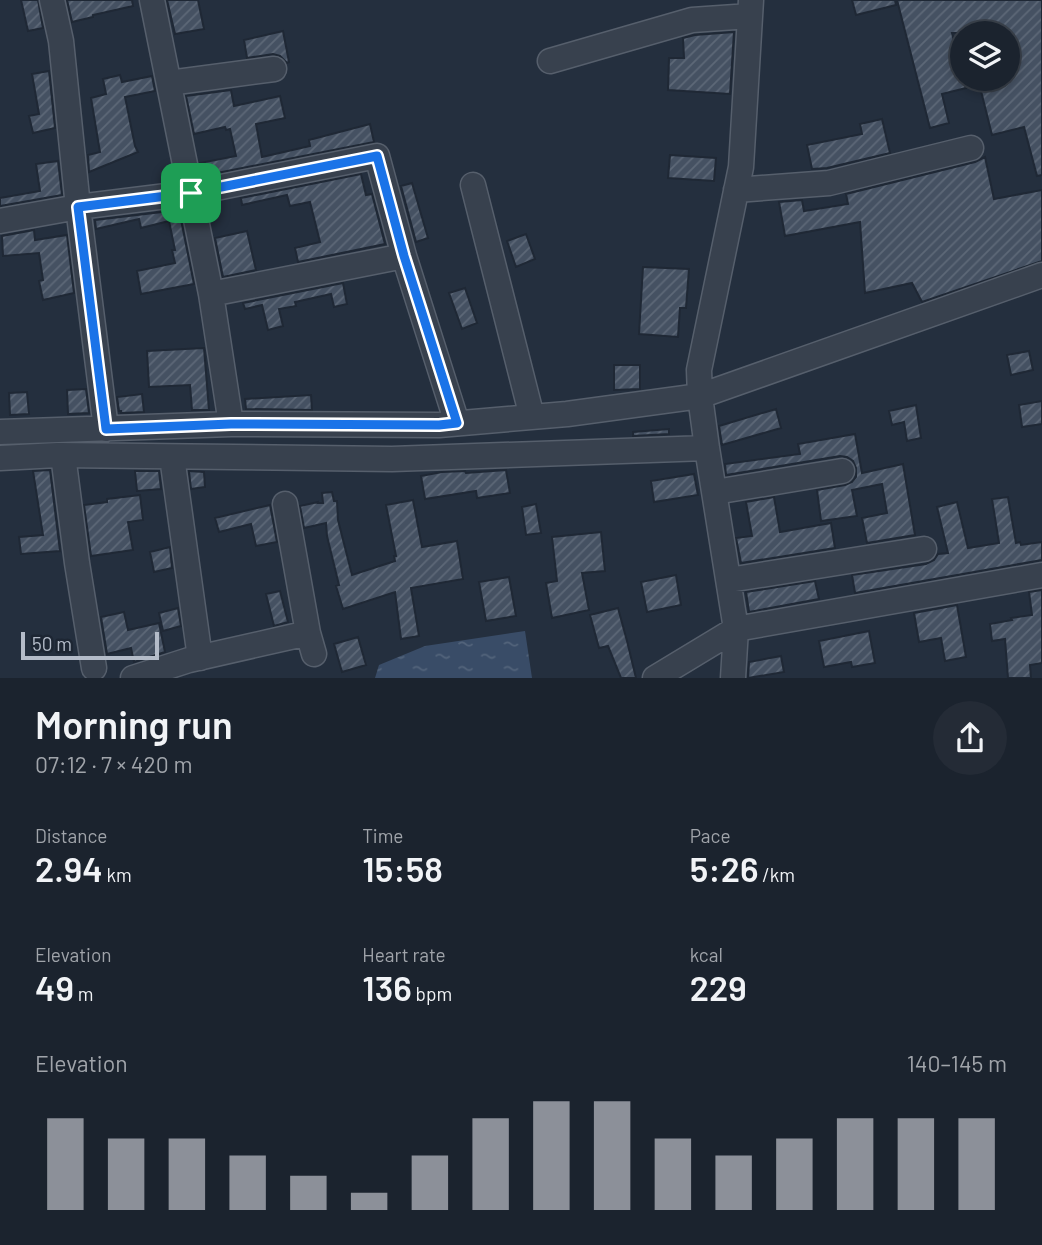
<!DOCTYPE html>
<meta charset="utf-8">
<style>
:root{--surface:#1b232e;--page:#242b36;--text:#f1f3f6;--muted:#a0a4aa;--line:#39404a;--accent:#8c9099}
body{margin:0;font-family:Barlow,sans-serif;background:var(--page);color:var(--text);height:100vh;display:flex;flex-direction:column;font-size:26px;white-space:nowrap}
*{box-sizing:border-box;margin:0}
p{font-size:23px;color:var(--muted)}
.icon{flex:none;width:38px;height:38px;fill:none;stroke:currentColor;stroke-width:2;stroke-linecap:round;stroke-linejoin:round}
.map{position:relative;height:678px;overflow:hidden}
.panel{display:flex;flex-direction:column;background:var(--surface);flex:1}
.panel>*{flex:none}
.buttons{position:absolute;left:950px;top:21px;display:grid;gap:14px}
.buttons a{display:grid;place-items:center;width:70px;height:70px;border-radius:50%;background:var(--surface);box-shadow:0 4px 10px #0003,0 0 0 2px var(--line);font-size:35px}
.scale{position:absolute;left:21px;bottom:18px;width:138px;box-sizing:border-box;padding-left:7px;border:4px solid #b4bcc9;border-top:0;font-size:19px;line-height:24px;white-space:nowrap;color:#b4bcc9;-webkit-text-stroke:5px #1d2633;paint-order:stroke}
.pin{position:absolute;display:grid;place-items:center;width:60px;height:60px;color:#fff;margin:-30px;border-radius:14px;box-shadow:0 4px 10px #0006}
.round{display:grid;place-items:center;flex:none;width:74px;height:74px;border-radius:37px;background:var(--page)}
.overview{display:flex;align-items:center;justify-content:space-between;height:119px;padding:0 35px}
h1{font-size:38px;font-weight:600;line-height:52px}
.figures{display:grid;grid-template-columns:repeat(3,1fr);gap:10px;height:119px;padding:7px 35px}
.figures div{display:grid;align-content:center}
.figures b{font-size:35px;font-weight:600}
.figures small{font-size:19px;font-weight:400}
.figures p{font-size:19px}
.chart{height:196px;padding:14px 35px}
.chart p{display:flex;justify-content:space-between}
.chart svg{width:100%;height:126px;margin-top:7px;stroke:var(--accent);stroke-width:6}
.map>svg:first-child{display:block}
</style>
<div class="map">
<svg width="1042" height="678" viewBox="0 0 1042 678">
<defs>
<pattern id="water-ripples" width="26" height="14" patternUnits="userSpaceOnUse" patternTransform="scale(1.75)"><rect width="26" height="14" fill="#394c67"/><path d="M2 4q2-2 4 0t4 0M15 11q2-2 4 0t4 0" fill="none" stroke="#53647b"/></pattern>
<pattern id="building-hatch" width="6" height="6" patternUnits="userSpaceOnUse" patternTransform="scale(1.75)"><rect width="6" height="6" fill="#455162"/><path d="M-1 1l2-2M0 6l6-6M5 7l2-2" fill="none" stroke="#5d6877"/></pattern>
</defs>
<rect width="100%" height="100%" fill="#242f3e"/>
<path fill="url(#water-ripples)" d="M525 631 532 678H375L379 665 425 646Z"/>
<path fill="url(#building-hatch)" stroke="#1f2835" stroke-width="2" d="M21 0H38L43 28 28 31Z
M67 0H132L133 6 93 15V17L72 22Z
M167 0H198L204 29 175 34Z
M852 0H895L896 5 856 15Z
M897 0H1042V175L1037 176 1024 127 992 135 978 79H1008V33H952L966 88 942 94 949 123 930 128Z
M283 31 289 62 287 63 280 56 273 54 247 58 244 40Z
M734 32 730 94 668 90 669 58H684L683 38 695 35Z
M49 71 55 128 33 133 29 116 39 114 32 74Z
M120 75 122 82 152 76 155 91 125 97 135 146 138 152 89 172 88 155 100 152 91 98 106 94 103 79Z
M231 90 234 106 280 96 285 118 256 124 262 157 310 146 309 140 370 124 374 142 202 176 200 163 236 156 230 129 226 130 225 127 194 134 186 96Z
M882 119 890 153 827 168 812 169 807 145 862 134 860 124Z
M670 155 716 158 714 181 668 178Z
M985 157 994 199 1042 190V261L922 302 912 283 865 293 860 222 785 236 779 202 802 200 804 211 848 204 846 194 975 162Z
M58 161 62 195 0 206V198L40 191 36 164Z
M361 174 366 195 372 194 385 244 298 262 295 248 320 242 310 202 290 206 287 195 242 205 241 198Z
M412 183 428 238 416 242 401 186Z
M179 210 194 284 141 294 137 271 175 263 172 250H175L169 221 141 228 139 219 96 229 95 220Z
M34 230 35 240 67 235 74 293 43 300 39 281 43 280 39 253 3 256 2 236Z
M247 231 256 270 223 277 215 238Z
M526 234 535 259 516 267 507 241Z
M643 267 689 269 686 308H680L678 337 639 334Z
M343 283 347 304 334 307 331 294 295 302 296 306 279 309 283 326 268 330 262 305 245 309 243 303Z
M465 288 477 323 462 329 449 293Z
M204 348 209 410H192L190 385 149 387 147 351Z
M1029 351 1033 370 1011 375 1007 355Z
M614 365H640V389L614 390Z
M86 389 89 413 68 414 67 390Z
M27 392 29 414 10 415 9 393Z
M142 394 144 412 121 413V411H119L117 397Z
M311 395 312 410 246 409 245 399Z
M1042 401V424L1022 427 1019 405Z
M916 405 921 438 907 441 904 422 892 425 889 411Z
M776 409 781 428 722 445 719 426Z
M669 429V434L633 436V432Z
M855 434 862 473 903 464 915 535 867 543 862 518 887 513 882 484 852 490 857 516 821 521 817 490 845 485 852 482 856 477V468L853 461 847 457 840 456 726 475 725 464 800 454 798 444Z
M50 470 60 551 21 554 19 537 43 535 33 471Z
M506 470 510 493 477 498 476 491 425 499 421 476 442 472 465 471 466 473Z
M135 471H159L161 489 137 491Z
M189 471 204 472 205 487 191 489Z
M694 474 698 495 654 502 651 481Z
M332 492 334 501H337L338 520 352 575 395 561 394 556H396L386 505 413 500 422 547 457 541 463 579 411 588 419 636 401 639 395 592 343 609 336 586 339 585 327 536 326 523 304 528 300 506 318 502V503H323L322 493Z
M140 495 143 520 128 522 133 550 91 556 84 505 107 502V499Z
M774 497 780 532 831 523 835 548 741 563 736 538 752 536 746 502Z
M1008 497 1016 543 1020 542 1021 545 1042 542V560L855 593 852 575 926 564 934 560 938 554 948 553 937 507 957 502 968 548 999 543 992 499Z
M536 504 541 533 526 535 522 507Z
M270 505 277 542 256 546 251 524 219 532 215 518Z
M601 532 605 571 582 573 589 610 552 618 546 583 557 581 552 537Z
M170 547 172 568 154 572 150 552Z
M676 575 681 605 647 612 641 582Z
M509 577 516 616 486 621 479 582Z
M815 581 819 599 749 612 746 592Z
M1042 590V663L1030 665 1031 678H1008L1005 639 992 641 990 624 1012 620 1011 618 1032 615 1029 592Z
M280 591 288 622 274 626 266 594Z
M957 605 966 657 945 661 941 638 919 642 914 613Z
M178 608 181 626 163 631 159 613Z
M618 608 627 641 636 678H621L608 646 599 648 590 615Z
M124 612 128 630 159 623 165 652 134 662 131 648 107 654 101 617Z
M869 631 875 663 852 667 851 662 824 667 819 641Z
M358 637 366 665 342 672 334 644Z
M781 656 784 672 748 678 749 662Z"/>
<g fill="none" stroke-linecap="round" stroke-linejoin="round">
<defs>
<path id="minor" d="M52 0 61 41 78 207 106 429
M550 61 692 20 750 16
M169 83 274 69
M473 185 532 417
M736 190 829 183 971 148
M0 221 78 207 191 193 377 156 404 256 211 294C191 196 172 98 152 0
M404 256 457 423
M211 294 231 424 439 425 567 414 700 396 1042 275
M0 432 231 424
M63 455 77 563 94 668
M172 457 200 658
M0 458 58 455 392 459 707 448
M715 492 842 471
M285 504 308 633 314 654
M729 580 924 549
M133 678 189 660 308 633
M655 678 736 629 707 448 700 396 699 370 741 167 751 0
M733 678 736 629 1042 575"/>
</defs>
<use href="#minor" stroke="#565f6c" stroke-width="27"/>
<use href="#minor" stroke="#38414e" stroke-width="24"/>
</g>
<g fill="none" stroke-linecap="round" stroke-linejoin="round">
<defs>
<path id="route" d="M377 156 404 256 457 423 439 425 231 424 106 429 78 207 191 193Z"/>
</defs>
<use href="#route" stroke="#fff" stroke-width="14"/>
<use href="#route" stroke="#1a73e8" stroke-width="9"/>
</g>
</svg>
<div class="buttons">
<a><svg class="icon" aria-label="layers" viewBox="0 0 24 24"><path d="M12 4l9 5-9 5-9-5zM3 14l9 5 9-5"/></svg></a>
</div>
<div class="scale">50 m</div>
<div class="pin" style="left:191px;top:193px;background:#1e9e55"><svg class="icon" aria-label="arrive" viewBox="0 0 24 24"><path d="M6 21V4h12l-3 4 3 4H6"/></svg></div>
</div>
<section class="panel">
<div class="overview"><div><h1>Morning run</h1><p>07:12 · 7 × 420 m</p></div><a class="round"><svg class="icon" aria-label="share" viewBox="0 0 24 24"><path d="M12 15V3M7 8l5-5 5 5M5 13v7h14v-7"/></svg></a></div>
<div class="figures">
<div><p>Distance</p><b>2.94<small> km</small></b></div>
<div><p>Time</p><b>15:58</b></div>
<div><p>Pace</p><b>5:26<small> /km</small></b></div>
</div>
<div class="figures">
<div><p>Elevation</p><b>49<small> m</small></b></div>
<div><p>Heart rate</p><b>136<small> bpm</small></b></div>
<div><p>kcal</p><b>229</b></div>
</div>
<div class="chart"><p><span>Elevation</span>140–145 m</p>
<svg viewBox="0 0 160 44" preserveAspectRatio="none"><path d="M5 44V12M15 44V19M25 44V19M35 44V25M45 44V32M55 44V38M65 44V25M75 44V12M85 44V6M95 44V6M105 44V19M115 44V25M125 44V19M135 44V12M145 44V12M155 44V12"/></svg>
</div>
</section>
